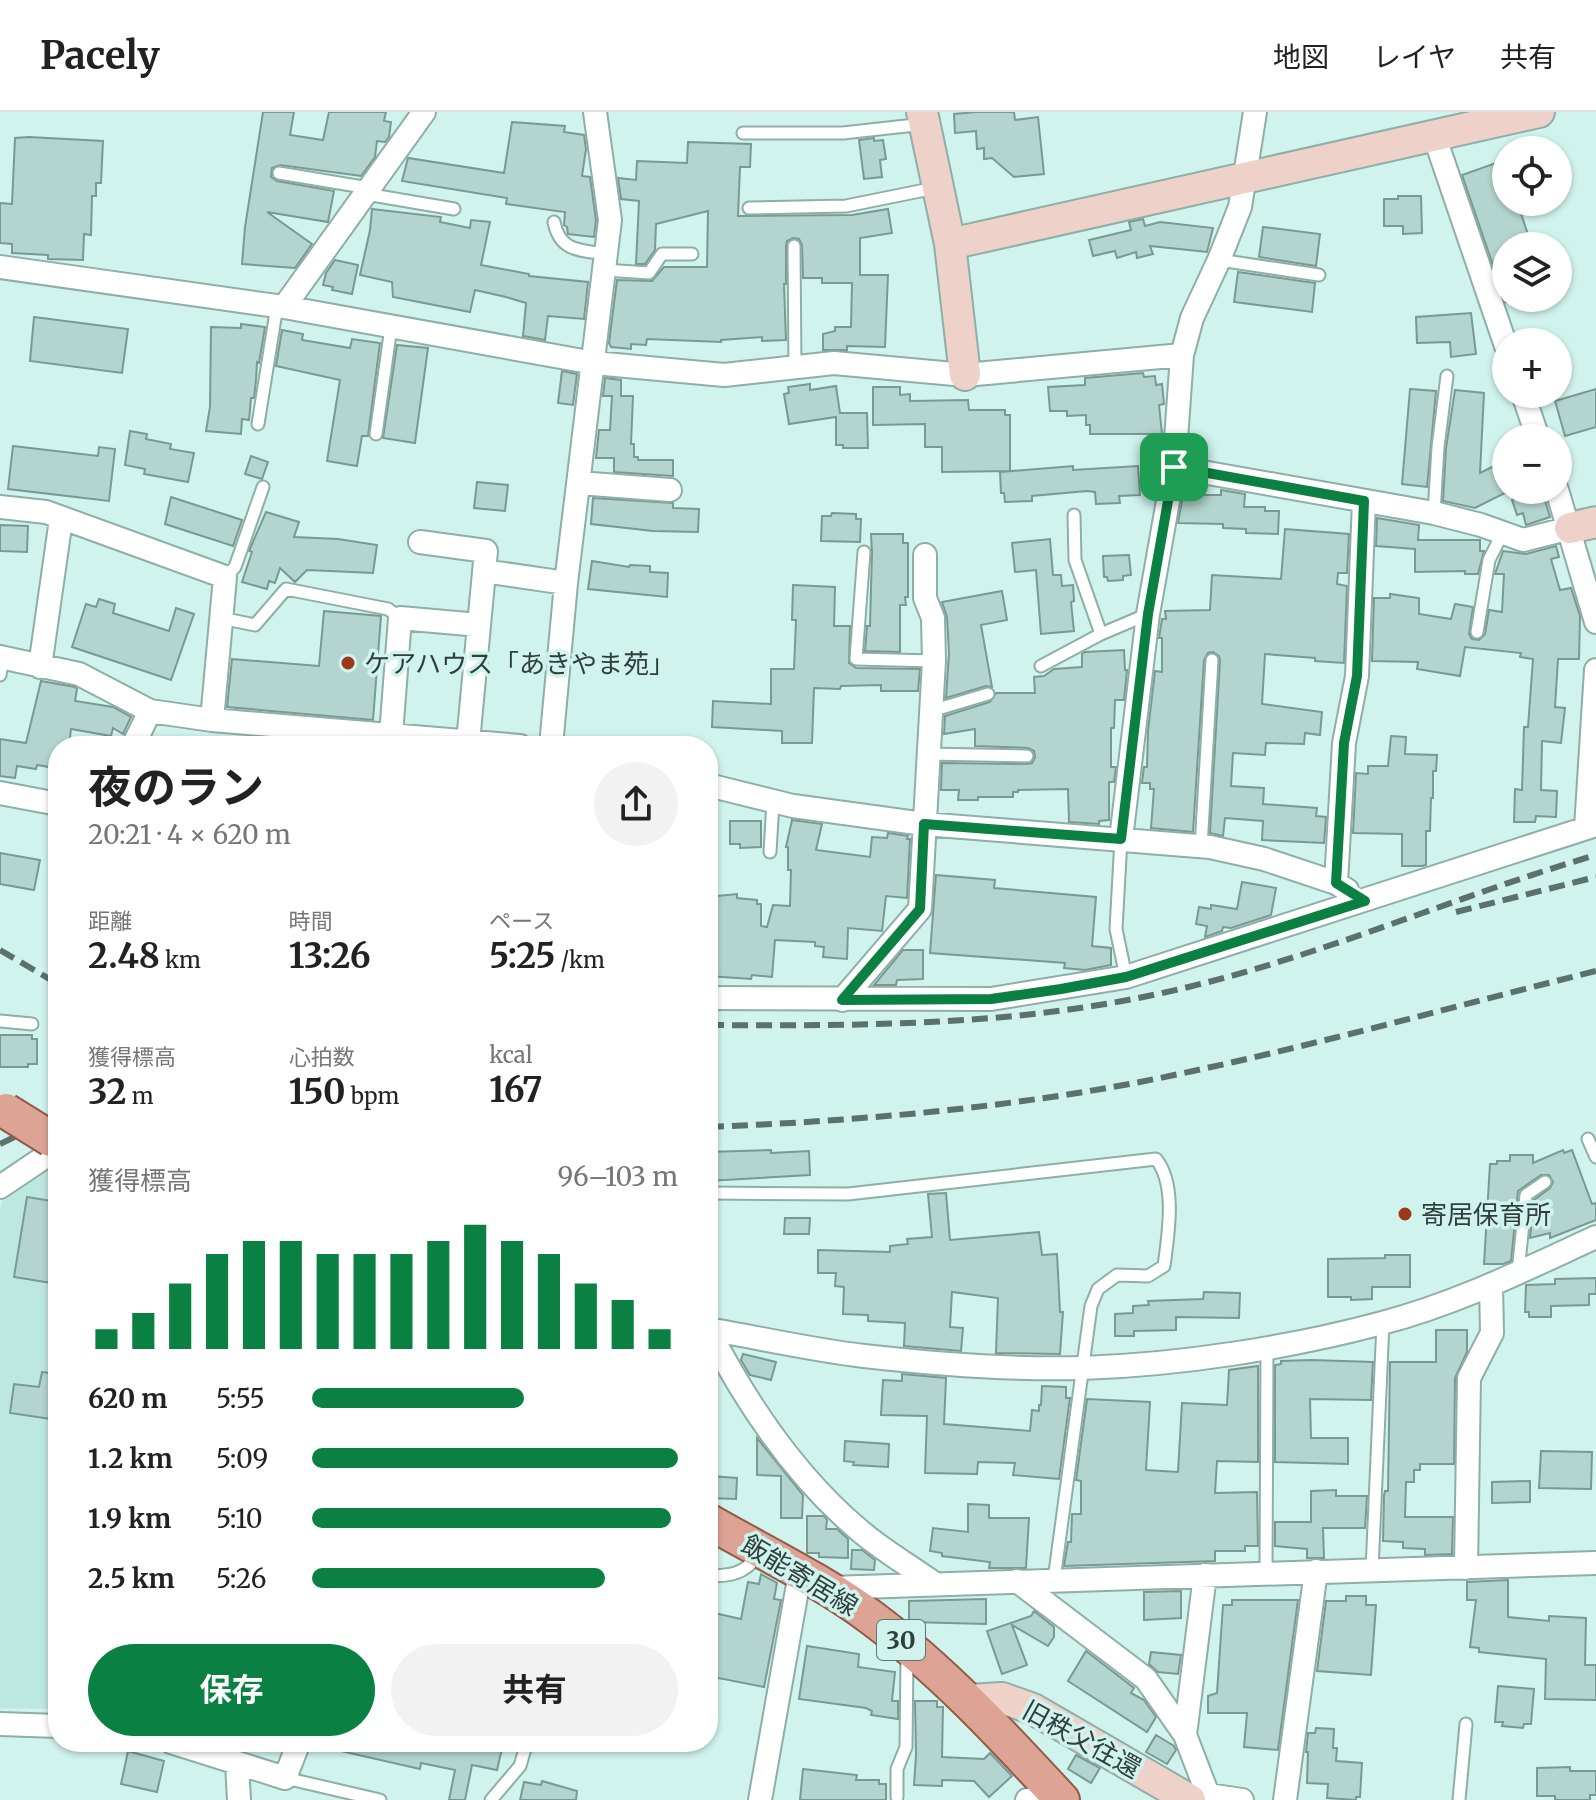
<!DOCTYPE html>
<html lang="ja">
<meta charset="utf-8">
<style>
:root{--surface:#fff;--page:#f2f2f2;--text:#222;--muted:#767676;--line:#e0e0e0;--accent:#0b8043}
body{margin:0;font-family:Merriweather,"Noto Sans JP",serif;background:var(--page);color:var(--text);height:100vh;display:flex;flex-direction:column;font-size:30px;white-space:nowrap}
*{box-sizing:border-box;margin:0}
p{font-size:26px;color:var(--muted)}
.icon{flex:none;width:44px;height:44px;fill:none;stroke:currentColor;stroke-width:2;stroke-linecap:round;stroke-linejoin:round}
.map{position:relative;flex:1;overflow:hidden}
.details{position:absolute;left:48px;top:624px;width:670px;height:1016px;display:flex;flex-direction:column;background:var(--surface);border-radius:32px;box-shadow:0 2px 6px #0004}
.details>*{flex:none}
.tools{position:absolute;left:1492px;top:24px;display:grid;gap:16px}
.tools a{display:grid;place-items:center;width:80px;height:80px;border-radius:50%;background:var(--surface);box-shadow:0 2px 6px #0004;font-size:40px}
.pin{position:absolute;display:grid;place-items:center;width:68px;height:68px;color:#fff;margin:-34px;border-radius:16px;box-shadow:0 4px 12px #0006}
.round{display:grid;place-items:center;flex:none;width:84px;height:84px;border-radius:42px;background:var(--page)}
.summary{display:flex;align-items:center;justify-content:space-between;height:136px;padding:0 40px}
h1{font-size:44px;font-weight:700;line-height:60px}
.metrics{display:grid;grid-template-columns:repeat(3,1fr);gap:12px;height:136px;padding:8px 40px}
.metrics div{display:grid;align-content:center}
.metrics b{font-size:34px;font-weight:700}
.metrics small{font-size:22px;font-weight:400}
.metrics p{font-size:22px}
.chart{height:224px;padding:16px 40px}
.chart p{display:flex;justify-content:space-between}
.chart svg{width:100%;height:144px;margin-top:8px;stroke:var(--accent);stroke-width:6}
.primary-button{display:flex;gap:16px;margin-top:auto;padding:16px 40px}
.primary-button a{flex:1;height:92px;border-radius:48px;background:var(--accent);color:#fff;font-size:32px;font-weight:700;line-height:92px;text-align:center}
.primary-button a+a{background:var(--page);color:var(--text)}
ul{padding:0 40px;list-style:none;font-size:26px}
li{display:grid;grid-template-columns:128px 96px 1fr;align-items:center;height:60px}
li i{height:20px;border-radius:10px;background:var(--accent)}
header{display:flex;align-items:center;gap:48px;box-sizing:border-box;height:112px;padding:0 40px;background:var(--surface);border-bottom:2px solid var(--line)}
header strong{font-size:38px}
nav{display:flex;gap:44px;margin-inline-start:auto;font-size:28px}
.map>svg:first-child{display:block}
</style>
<header>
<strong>Pacely</strong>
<nav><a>地図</a><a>レイヤ</a><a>共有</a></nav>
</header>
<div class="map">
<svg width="1596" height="1688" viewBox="0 0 1596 1688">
<rect width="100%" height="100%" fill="#d1f3ed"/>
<path fill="#bde8e0" d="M58 1048V1597L0 1596V1098L4 1080Z"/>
<path fill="#b4d5cf" stroke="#799993" stroke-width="2" d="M263 0H294L290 23 323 28 329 0H386L384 9 391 10 389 25 385 30 377 29 375 45 361 64 280 53 272 56 271 65 277 69 334 79 328 110 267 100 312 132 295 156 242 152 245 115Z
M976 0H1014L1015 8 1038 5 1044 62 1014 65 992 46 984 47V36L977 37 976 19 955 21 954 2Z
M512 10 565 14 564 20 584 23 586 37 582 64 590 65 596 108 594 125 568 122 567 115 564 113 565 100 506 92 507 86 402 69 408 46 504 61Z
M29 25 103 29 101 71H96V84H92L91 123 84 122 83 148 48 147V143L12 141V132L0 131V91L12 92 15 26Z
M874 26V29L883 28 886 47 880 48 882 65 864 67 859 28Z
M688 30 751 32 750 55H740L738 104 852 103 888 97 892 121 860 126V163H888L885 235 847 234V238H823V222L835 219V215H851L852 171H822V166H803L802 133 799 127 793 126 787 129 786 134V172H784L786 228 762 229V225L721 228V230L647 227 646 233 631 232V237L611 235 609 231 617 168 652 169 664 155H707L708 99 656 112 655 138 645 152H636L639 89 621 87 618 66 636 68 637 49 687 51Z
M1496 51 1500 63 1506 62V90H1517L1532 134H1506V191L1462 63Z
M1398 84H1421L1422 121 1403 122V114H1384V87H1398Z
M372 97 441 105 440 110 470 116 471 108 490 110 481 153 529 162V164L588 170 584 207 548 204 545 228 523 224 526 191 506 185 475 178 470 200 393 185 392 170 360 163 370 118Z
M1143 107 1145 114 1160 110 1213 116 1207 140 1150 134 1153 142 1137 146 1136 140 1117 146 1115 139 1093 144 1089 128 1131 118 1129 110Z
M1263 115 1320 122 1316 154 1259 145Z
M335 148 358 153 352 182 332 178 333 175 323 173 326 161Z
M1238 160 1315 171 1312 200 1234 190Z
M1471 201 1476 242 1451 245 1450 230 1417 231 1416 205Z
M34 205 128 217 122 261 30 249Z
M241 212 265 215 259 251 257 250 256 268 254 286H251L249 308 242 307 241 322 206 319 210 295 211 215 241 216Z
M282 218 303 222 302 228 350 236 352 227 380 231 368 324H362L357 354 327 349 340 268 276 254Z
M397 233 428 236 415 331 383 326Z
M562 259 577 262 573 293 558 291Z
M1143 261 1144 265 1155 264 1156 273 1162 272 1164 292 1159 293 1162 322H1090V313H1086V303L1067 304V299H1050L1048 275 1085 273V266Z
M605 266 621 268V284H633L631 332H634V345H638V348H673V364L614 360V346H596L599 318H610L612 284H603Z
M810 272V278L836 274 840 301H867L868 336H843V333H836V305L789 312 784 282 789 281 788 275Z
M873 275H900V283L910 282V289L968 288 969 298H1005V303H1010V359L942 360V335H925V312L873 313Z
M1410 277 1436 279 1427 375 1402 372Z
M1596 277V315L1565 324 1555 289Z
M1455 278 1484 281 1480 361 1496 353 1506 378 1509 379 1475 396 1443 389 1446 336Z
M130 319 147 322 146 327 171 332 170 337 194 341 188 370 144 362 145 357 125 353Z
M13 334 98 344 99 335 115 337 109 389 8 377Z
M251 344 268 350 262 367 245 362Z
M1073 354V358L1138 354 1140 383 1119 384 1120 391 1096 392 1095 380 1087 379 1032 384V389L1005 390 1004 381H1001L1000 360Z
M477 370 508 373 505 399 474 396Z
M1221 378 1245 382 1244 395H1265V399H1279L1278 422 1246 421V417L1223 416V412L1178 411 1183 383H1221Z
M1542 379 1550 405 1526 413 1523 401 1517 403 1512 388Z
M171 385 242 408 233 434 165 412Z
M593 386 673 391V396L699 397 698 420 653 419 591 412Z
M266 400 299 410 294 425 338 427 377 433 373 461 307 458 295 470 280 456 275 471 269 469 267 477 242 470 252 440 249 439Z
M832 401 856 402V407H861L860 430 821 429 822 404H831Z
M1377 406 1419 413 1418 428H1480V439H1484L1478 462H1465V459L1415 460V437L1376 434Z
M0 413 28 414 27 440 0 439Z
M1285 417 1349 422 1347 461H1338L1337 472 1347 474 1344 551 1315 549V546L1265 542 1262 592 1322 600 1320 623 1305 621 1304 632 1266 631 1265 643 1233 641 1231 674 1264 676 1263 692 1317 696 1316 704 1326 705 1324 731 1262 728 1263 709 1225 706 1223 724 1210 721 1220 548 1219 544 1213 540 1208 541 1204 548 1193 720 1151 716 1154 677H1150V671H1142L1144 655H1147L1148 619 1155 559 1162 560V526H1159L1162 507H1166L1165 499 1210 498 1212 463 1281 467Z
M871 422H903V431H908V485H905L906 493H900V540L865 539 867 514H870L872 441Z
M1050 427 1053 463H1061L1062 474 1073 473 1074 489 1071 490 1074 519 1041 522 1036 458 1015 460 1012 431Z
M1556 434 1559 445 1551 447 1560 478 1571 476 1580 504 1579 547H1558L1555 595 1565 596 1561 631 1542 629 1541 678 1557 679 1556 705 1536 704 1535 710H1514L1515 677 1522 678 1524 615H1528L1533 547 1520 545 1521 541 1465 535 1460 564 1417 557 1418 550 1372 549 1374 486H1390V482L1419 486V502L1451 507 1455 492 1473 495 1469 522 1472 527 1479 528 1485 522 1489 498 1502 500 1504 462H1495L1503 439 1526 442Z
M1129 443 1131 463 1123 464V468L1108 469 1107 465H1104L1103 444Z
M592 449 629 455 630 453 650 454V460L668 461 667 485 588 477Z
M793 473 835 475 834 514H850L849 551 856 556 920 557 918 579H881V573L841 574 840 577 814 576 812 631H782V619L712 615 713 589 771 592V557H794L796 508H792Z
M1002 479 1007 508 981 513 992 575 986 574 946 586 949 541 947 505 942 490Z
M99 487 115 492 113 501 169 519 176 496 194 502 171 568 72 535 86 492 96 495Z
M324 499 381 504 373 608 227 595 232 547 319 554Z
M1124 538 1125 558H1127L1124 588H1115L1114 616H1111V655H1116L1114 670H1109V708L1099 709V712L1069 710 1068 677 1018 678V680H1013V685H978V688H958L959 678H941L942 651 1027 652 1032 651 1035 645 1034 639 1028 636 975 634V617L944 622 945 604 990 590 996 581H1035L1034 565 1044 564 1054 557 1082 555V542L1085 540Z
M41 569 75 575 77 577 75 589 113 595 131 605 123 622 113 616 111 624 71 617 69 634H58V650L50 649 49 655 37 653 36 657 17 654 15 666 0 664V627L26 631Z
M1391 624 1406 625 1405 642 1437 643 1436 659H1433V686H1431L1430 719H1426V753L1422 754H1402V722L1353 721 1356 661 1368 662V654H1388Z
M792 708 822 712 816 738 870 745 872 725 887 726 888 721 908 724 907 727H910L907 786 886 784 882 819 848 816 847 847 823 845 824 835 815 834V830L775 828 772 865 752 863 751 867 708 864V785L737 782V786L757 788V792H761V814L767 815 773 793 790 794 791 758H788V735H786Z
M730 709H761V735L740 736V732H730Z
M0 741 40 748 34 778 0 772Z
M936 763 995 768 994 776 1096 785 1092 834 1111 836V853L1085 858 1064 856 1065 851 930 841Z
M1242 770 1276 776 1271 803 1231 816 1223 815 1222 819 1205 825 1207 814 1196 812 1199 795 1211 797V793L1237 797Z
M903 838H923V867L897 868 896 873H874Z
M0 923H32V927H37V952H28V955H0Z
M771 1038V1041L809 1039 810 1063 708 1069V1040Z
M1563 1038 1564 1041 1572 1038 1592 1092 1596 1091V1108L1550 1126V1121L1530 1126 1534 1088 1550 1076 1553 1070 1549 1063H1541L1518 1079 1511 1149 1503 1152H1484L1490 1052H1497V1049H1510V1043H1533V1051Z
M946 1081 950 1128 1039 1120 1042 1143 1057 1142 1060 1200H1063L1060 1242 996 1241 998 1186 952 1180 950 1215 963 1216 961 1239 904 1234 905 1211 868 1209V1203L843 1202 844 1175 835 1174 836 1161H818V1138L890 1140V1134L908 1132 907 1127 932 1125 928 1082Z
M27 1085 58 1090V1172L14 1165Z
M785 1106H810L809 1122H784Z
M1385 1143H1410V1175H1372V1187L1351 1188V1185H1328V1147L1385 1146Z
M1596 1166V1182H1589V1193L1551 1194V1205H1529V1200H1525L1526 1173 1555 1172V1167Z
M1204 1180 1240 1181 1239 1206 1176 1205V1218L1134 1219V1224H1115V1202L1133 1201V1194L1149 1193 1148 1189 1203 1187Z
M1436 1218H1467V1240L1455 1266 1454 1352H1420V1358H1414V1370H1406L1405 1405H1453L1452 1442 1425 1443V1437L1403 1436V1430L1383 1429 1384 1384 1385 1379H1388L1390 1250H1436Z
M743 1242 776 1250 771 1268 750 1263 741 1248Z
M1312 1248 1373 1250 1371 1288 1310 1287 1311 1326H1348V1352L1275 1350V1253L1281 1252V1249Z
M1258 1254V1350L1217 1349 1215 1381 1257 1380 1258 1434H1245V1439H1215V1449L1064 1454 1068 1430H1071L1072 1402H1081V1369L1076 1368 1087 1287 1150 1290 1146 1358 1178 1360 1182 1291 1227 1293 1229 1258Z
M42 1260 58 1262V1308L10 1301 14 1272 39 1275Z
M902 1262 946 1266 944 1312 1030 1319 1032 1298 1039 1299V1293H1041L1042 1274 1066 1275V1286H1070L1059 1367 1013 1363 1015 1351 978 1350 977 1362 925 1361 927 1304 881 1303 883 1268 902 1269Z
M757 1326 803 1383 802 1406H781V1364L757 1363Z
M845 1329 889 1332 888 1355 853 1353 854 1350 844 1349Z
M1541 1339 1592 1340 1591 1377 1539 1376Z
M710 1364 737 1366 736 1387 708 1386Z
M1530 1369V1390L1492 1391V1370Z
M1336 1378V1384H1367L1365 1416H1323L1324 1446H1307V1437L1275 1434V1410H1311V1379Z
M968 1392 989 1393V1406H1029L1026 1456H989L990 1450 942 1444V1441L930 1439 933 1416 968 1420Z
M807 1404H824L827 1408 826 1417H837L848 1427V1446L819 1445V1441H807Z
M852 1438H862L875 1448 874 1458 851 1457Z
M761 1462 777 1471 774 1487 781 1488 764 1575 708 1564V1530L714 1501 741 1507 748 1470 759 1472Z
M1508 1468V1505L1549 1509V1504L1586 1506 1585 1553H1596V1588L1545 1587 1546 1547 1479 1540V1536L1470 1535 1476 1488H1467V1470Z
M1181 1479V1506L1144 1508V1480Z
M1346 1484H1366V1493H1376L1371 1563 1317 1559 1326 1489H1346Z
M986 1487V1512L909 1510V1489Z
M1232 1488H1298L1278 1638 1244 1635 1247 1601H1208V1584L1217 1581 1223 1493H1232Z
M1034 1499 1054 1515V1525L1048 1534 1012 1513 1027 1553 1002 1562 987 1519 1031 1504Z
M807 1534 859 1542 858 1555 895 1560 892 1589H898V1607L871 1603 872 1599 866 1596 799 1587Z
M1086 1539 1134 1576 1131 1581 1144 1588 1156 1605 1147 1620 1068 1569Z
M1151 1540 1181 1543 1178 1562 1158 1560 1149 1552Z
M1498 1574 1534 1577 1531 1612H1524L1523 1616 1502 1614 1503 1610H1495Z
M915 1589H937V1595H943L942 1645 984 1647 990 1641 1012 1664 989 1685 974 1669 942 1668V1674L914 1673 916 1643Z
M1316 1616 1334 1617 1333 1636H1337L1336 1649 1362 1651 1360 1685H1356V1688L1327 1686 1328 1672 1307 1671 1308 1640H1306L1308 1621H1315Z
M1156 1623 1174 1634 1176 1638 1167 1652 1146 1640Z
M333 1630H492L503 1632 497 1658 472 1653 465 1688H449L455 1658 421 1651 420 1657 332 1637Z
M128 1639 164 1649 157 1680 121 1672Z
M1076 1643 1100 1656 1091 1671 1068 1657Z
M1570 1655V1659H1596V1683H1590V1688H1555V1684H1537V1656Z
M803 1657 857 1663 856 1668H879V1672H886V1688H800Z
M542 1669 577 1679 576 1688H520L524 1670 541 1673Z"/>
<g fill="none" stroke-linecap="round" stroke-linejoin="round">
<defs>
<path id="lane" d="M743 21H843L924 12
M279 61 369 76
M366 82 454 97
M749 96 846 94 935 76
M554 110C560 140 580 138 606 142
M794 134 795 255
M1219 148 1319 163
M605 158 649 161 662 142H692
M258 312 277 194
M376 322 391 215
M1434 401 1438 335 1447 264
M1074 403 1075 448 1101 522 1148 502
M864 440 856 547 934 549
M225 465 235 455 263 375
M221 506 255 513 286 477 388 497 400 506
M1477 520 1489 448 1502 422
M1041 554 1101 522
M0 563 3 546
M931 599 988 582
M928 642 1027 644
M1121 727 1116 817 1126 865
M1201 735 1212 548
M770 740 773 690
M0 909 32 912
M1588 1027 1596 1045
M708 1081 848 1082 1156 1047C1177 1073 1168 1123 1164 1154L1148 1164 1117 1163 1098 1177 1091 1194 1054 1468
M1518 1160 1526 1083 1545 1070
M1372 1458 1383 1211
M1266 1461 1267 1236
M708 1464C731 1464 745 1462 759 1442
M285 1666 380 1688
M897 1685V1657L906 1635 907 1543
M491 1688 520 1654 527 1630
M1459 1688 1466 1612"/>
<path id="street" d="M1434 23 1506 234
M0 155 284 195 594 251 724 263 834 251 965 263 1182 243
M284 195 424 0
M1523 282 1538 326
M1174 355 1434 401 1481 413 1523 428 1570 416
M579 371 670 378
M1557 378 1596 510
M0 395 46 400 225 465 212 608
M420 430 486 439 468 630
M484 459 566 471
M0 545 79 562 150 599 212 608 520 634
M40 555 61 407
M391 623 400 506 479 513
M133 634 150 599
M551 634 566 471 610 108 595 0
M708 673 793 694 924 712 1210 735 1264 747 1336 771
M0 681 58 692
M1586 716 1596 558
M1121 727 1148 502 1174 355 1182 243 1192 206 1219 148 1240 95 1255 0
M1347 778 1336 771 1344 631 1357 564 1364 389
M708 886 991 887 1126 865 1596 713
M842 888 920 797 934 549 933 506 925 486V443
M0 1075 58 1036
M708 1217C760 1226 812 1238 864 1244 935 1252 1010 1258 1082 1256 1178 1253 1289 1236 1382 1211 1456 1192 1526 1157 1596 1125
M708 1217C746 1291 795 1364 859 1418 882 1438 910 1454 935 1472
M1466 1456 1469 1266 1492 1221 1491 1173
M1205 1463 1185 1623 1210 1688
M1017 1469 1146 1567 1185 1623
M830 1476 1596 1451
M0 1612 58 1614
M171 1630 285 1666 299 1630
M237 1651 239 1688
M1208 1683 1242 1688
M760 1688 800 1461
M1027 1688 1036 1687 1050 1675
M1285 1688 1316 1459"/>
<path id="secondary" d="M922 0 950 132 965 263
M950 132 1539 0
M1570 416 1596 410
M968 1588 1002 1586 1033 1597 1190 1688"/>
<path id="primary" d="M708 1409C762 1440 821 1468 872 1506 943 1559 1002 1623 1062 1688"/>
</defs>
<use href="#lane" stroke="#8eaea8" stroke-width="15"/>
<use href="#street" stroke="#8eaea8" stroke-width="26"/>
<use href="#secondary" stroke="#8eaea8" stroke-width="34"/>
<use href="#primary" stroke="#925a48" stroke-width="38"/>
<use href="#lane" stroke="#fff" stroke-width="11"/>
<use href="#street" stroke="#fff" stroke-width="22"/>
<use href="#secondary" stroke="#eed2ca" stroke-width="30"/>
<use href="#primary" stroke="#dda495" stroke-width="34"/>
<path stroke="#5c706c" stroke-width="6" stroke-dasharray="16 8" stroke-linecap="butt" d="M1456 800 1596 765
M0 838 58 872
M708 913C867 914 1024 914 1180 877 1322 844 1456 784 1596 743
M708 1015C858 1009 1012 996 1160 966 1306 936 1451 895 1596 859
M0 1032 58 1004"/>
<defs>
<path id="primary-bridge" d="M6 999 51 1027"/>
</defs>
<use href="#primary-bridge" stroke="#925a48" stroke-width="38" stroke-linecap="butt"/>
<use href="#primary-bridge" stroke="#dda495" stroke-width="34"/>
</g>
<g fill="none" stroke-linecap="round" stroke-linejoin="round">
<defs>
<path id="route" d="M1174 355 1364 389 1357 564 1344 631 1336 771 1365 789 1126 865 1061 877 991 887 842 888 920 797 924 712 1121 727 1148 502Z"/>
</defs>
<use href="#route" stroke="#fff" stroke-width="16"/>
<use href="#route" stroke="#0b8043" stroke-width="10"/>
</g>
<g fill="#9f381b" stroke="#d1f3ed" stroke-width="3">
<circle cx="348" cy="551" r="8"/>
<circle cx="1405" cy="1102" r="8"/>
</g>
<g text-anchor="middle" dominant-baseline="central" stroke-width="7" stroke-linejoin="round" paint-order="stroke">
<rect fill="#d1f3ed" stroke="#617571" stroke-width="2" x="877" y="1508" width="48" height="40" rx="6"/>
<g font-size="24" font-weight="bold" fill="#313f3c">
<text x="901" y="1528">30</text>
</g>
<g font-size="26" fill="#313f3c" stroke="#d1f3ed" text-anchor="start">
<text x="364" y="551">ケアハウス「あきやま苑」</text>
<text x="1421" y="1102">寄居保育所</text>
</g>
<g font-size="26" fill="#313f3c" stroke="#d1f3ed">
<text transform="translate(800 1463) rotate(31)">飯能寄居線</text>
<text transform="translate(1082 1627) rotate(29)">旧秩父往還</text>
</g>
</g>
</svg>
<div class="tools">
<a><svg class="icon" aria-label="locate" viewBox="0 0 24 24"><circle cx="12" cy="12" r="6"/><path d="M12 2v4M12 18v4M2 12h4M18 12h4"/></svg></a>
<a><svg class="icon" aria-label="layers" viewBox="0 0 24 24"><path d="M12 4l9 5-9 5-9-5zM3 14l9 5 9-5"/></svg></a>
<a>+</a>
<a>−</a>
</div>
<div class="pin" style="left:1174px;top:355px;background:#1e9e55"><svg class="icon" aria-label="arrive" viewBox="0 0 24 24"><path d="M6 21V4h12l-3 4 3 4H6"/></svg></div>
<section class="details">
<div class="summary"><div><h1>夜のラン</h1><p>20:21 · 4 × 620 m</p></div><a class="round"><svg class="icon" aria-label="share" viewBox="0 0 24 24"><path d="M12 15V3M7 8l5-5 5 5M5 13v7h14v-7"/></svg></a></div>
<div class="metrics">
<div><p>距離</p><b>2.48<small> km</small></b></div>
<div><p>時間</p><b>13:26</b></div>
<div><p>ペース</p><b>5:25<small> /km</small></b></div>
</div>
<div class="metrics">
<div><p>獲得標高</p><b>32<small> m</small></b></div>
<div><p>心拍数</p><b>150<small> bpm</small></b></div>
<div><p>kcal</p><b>167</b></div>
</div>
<div class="chart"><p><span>獲得標高</span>96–103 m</p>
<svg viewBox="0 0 160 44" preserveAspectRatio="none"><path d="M5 44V38M15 44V33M25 44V24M35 44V15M45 44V11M55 44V11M65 44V15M75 44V15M85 44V15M95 44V11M105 44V6M115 44V11M125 44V15M135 44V24M145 44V29M155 44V38"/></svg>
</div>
<ul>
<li><b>620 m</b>5:55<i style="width:58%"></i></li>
<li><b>1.2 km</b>5:09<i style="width:100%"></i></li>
<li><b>1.9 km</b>5:10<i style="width:98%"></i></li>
<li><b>2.5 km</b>5:26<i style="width:80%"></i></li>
</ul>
<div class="primary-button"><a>保存</a><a>共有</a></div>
</section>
</div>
